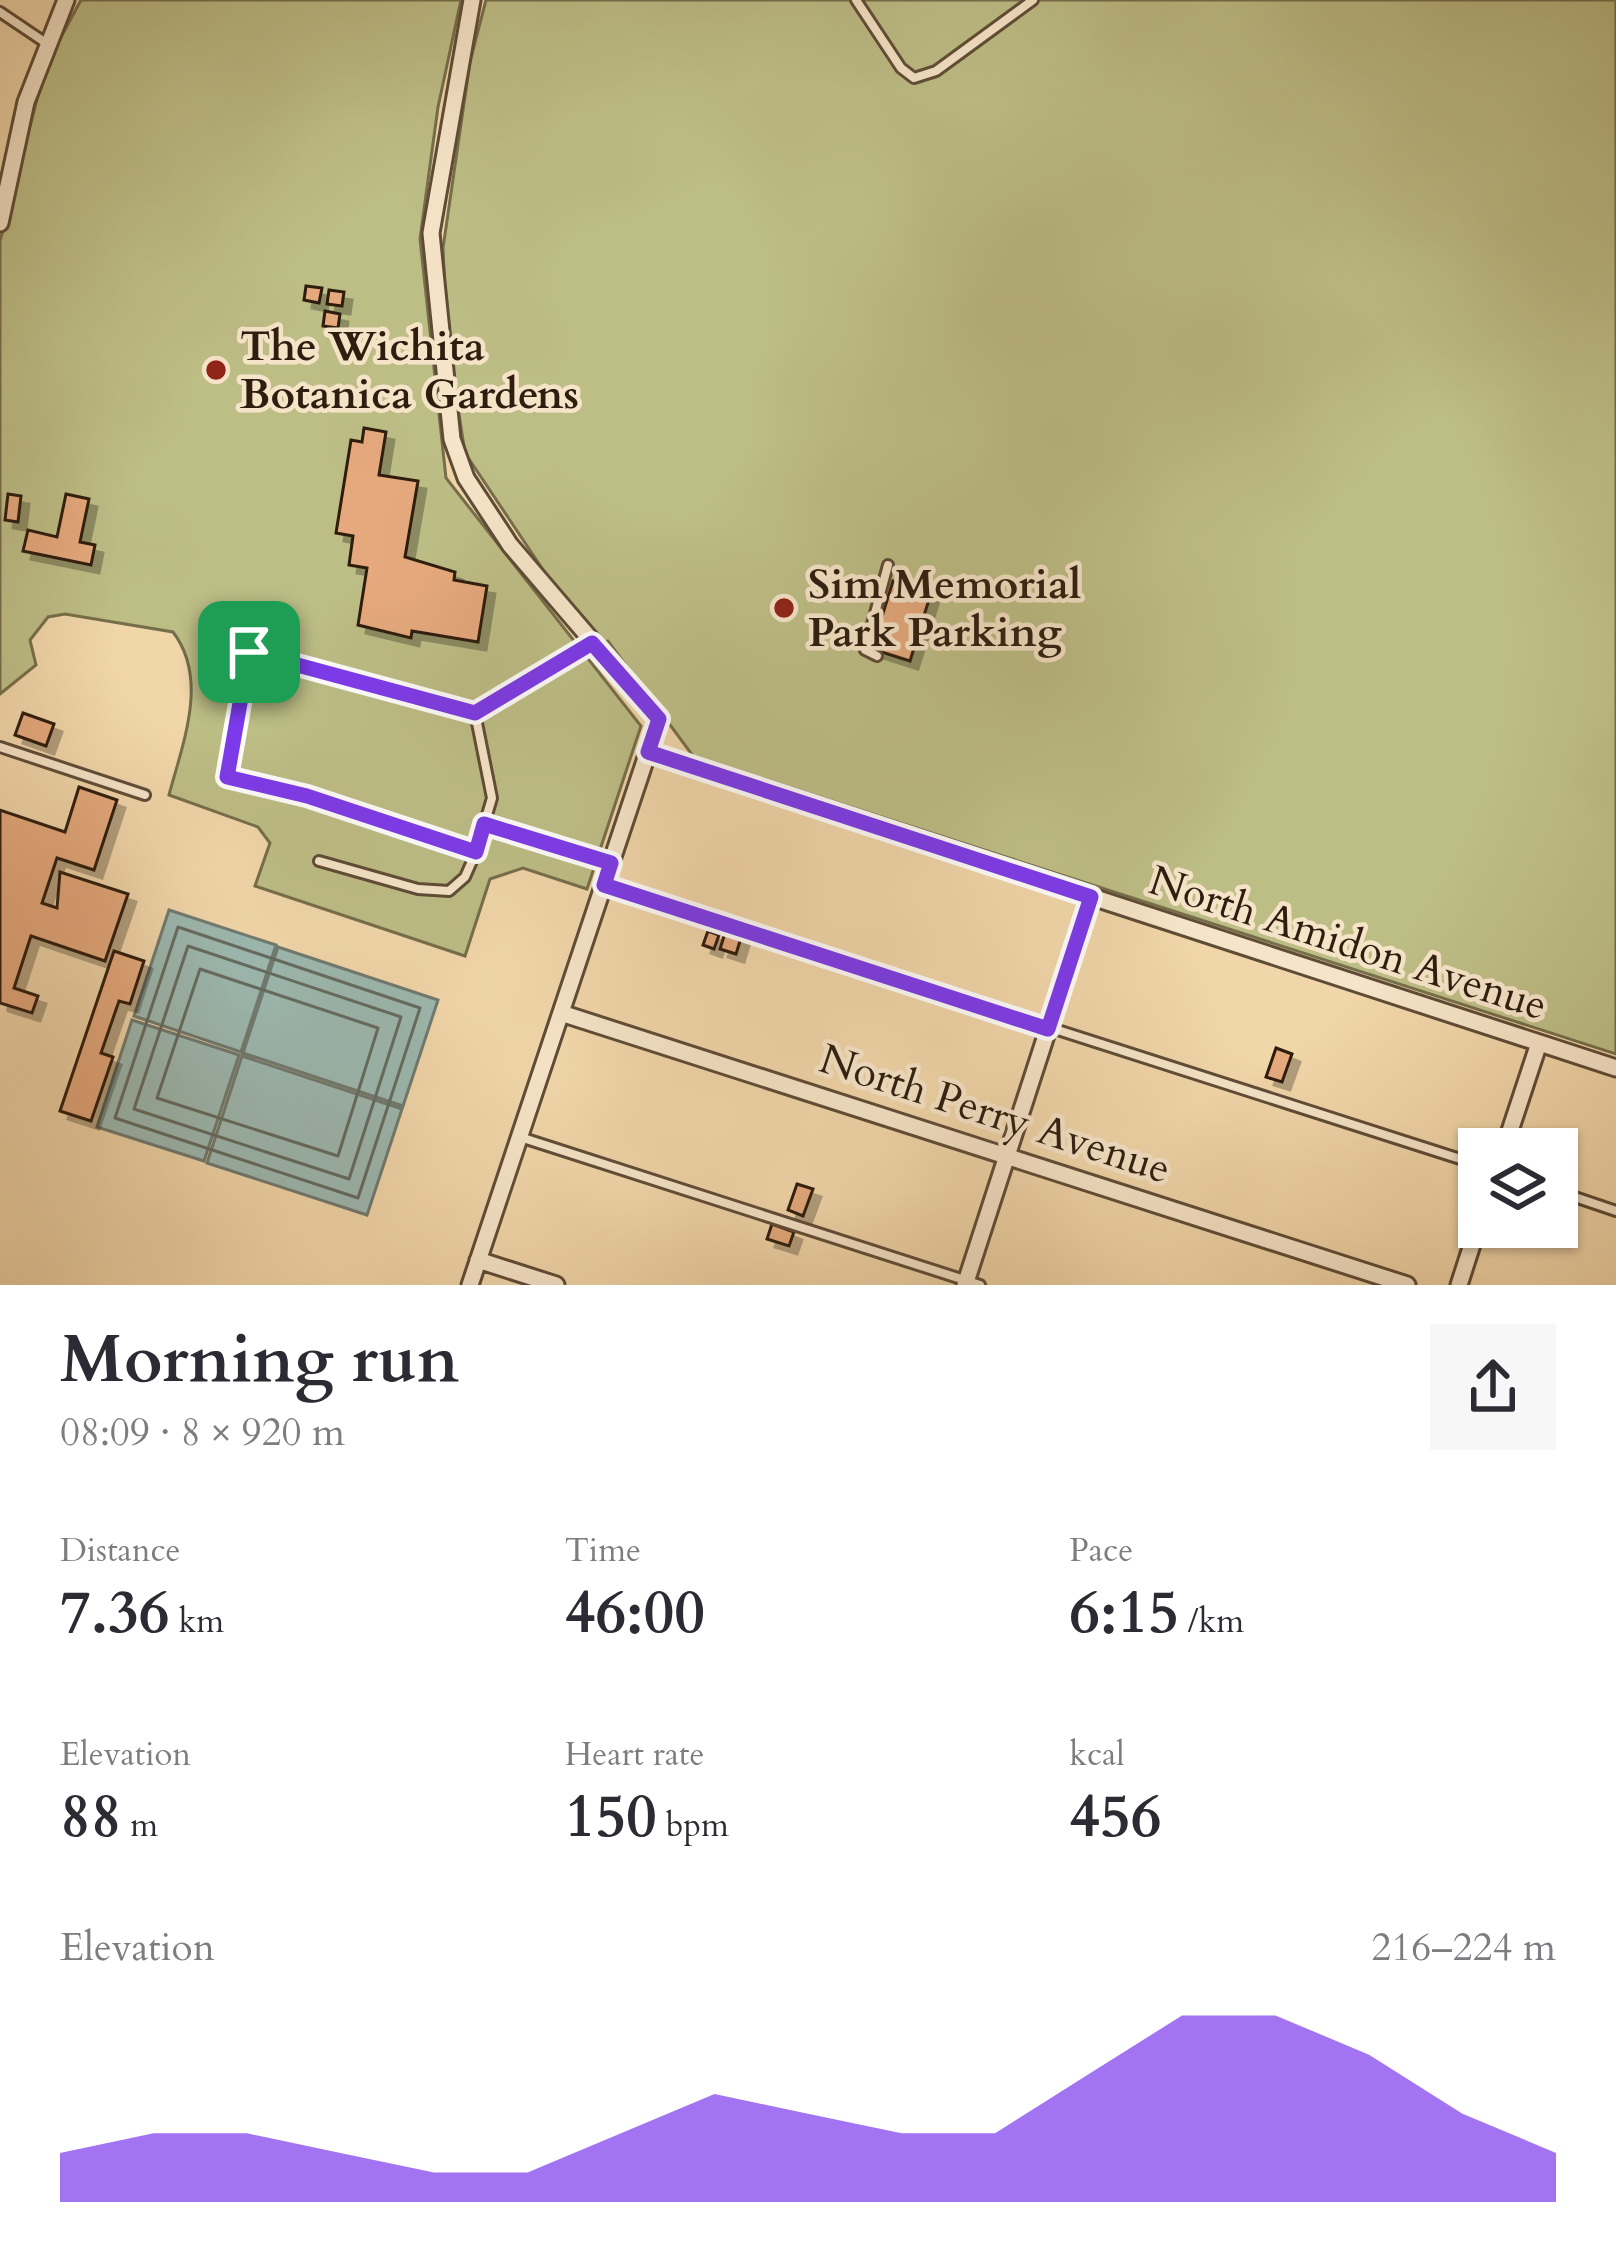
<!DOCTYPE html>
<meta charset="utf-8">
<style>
:root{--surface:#fff;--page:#f7f7f7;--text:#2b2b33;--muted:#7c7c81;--accent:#7c3aed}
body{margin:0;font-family:Cardo,serif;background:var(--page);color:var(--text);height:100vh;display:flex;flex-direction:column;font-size:45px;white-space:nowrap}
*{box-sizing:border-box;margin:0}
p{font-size:39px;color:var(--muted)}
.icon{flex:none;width:66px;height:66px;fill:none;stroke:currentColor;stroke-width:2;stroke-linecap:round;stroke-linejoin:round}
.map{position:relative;height:1285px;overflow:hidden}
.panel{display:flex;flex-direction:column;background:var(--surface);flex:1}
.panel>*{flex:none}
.controls{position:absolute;left:1458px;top:1128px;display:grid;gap:24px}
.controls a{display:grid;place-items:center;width:120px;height:120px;border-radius:0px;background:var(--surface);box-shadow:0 3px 9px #0004;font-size:60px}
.pin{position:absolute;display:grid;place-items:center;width:102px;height:102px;color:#fff;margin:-51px;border-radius:24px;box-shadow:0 6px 18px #0006}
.round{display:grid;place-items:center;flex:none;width:126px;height:126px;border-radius:0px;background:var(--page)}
.summary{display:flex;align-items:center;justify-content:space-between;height:204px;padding:0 60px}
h1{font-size:66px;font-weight:700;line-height:90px}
.stats{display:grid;grid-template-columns:repeat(3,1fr);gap:18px;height:204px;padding:12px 60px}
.stats div{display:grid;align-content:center}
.stats b{font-size:60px;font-weight:700}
.stats small{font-size:33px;font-weight:400}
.stats p{font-size:33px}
.chart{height:336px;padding:24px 60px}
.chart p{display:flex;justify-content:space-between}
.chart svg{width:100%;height:216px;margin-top:12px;fill:var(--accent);opacity:.7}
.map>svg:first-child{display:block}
</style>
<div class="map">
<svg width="1616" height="1285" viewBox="0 0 1616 1285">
<defs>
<filter id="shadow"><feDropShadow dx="8" dy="8" stdDeviation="0" flood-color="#0004"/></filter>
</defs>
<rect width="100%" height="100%" fill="#f1d6aa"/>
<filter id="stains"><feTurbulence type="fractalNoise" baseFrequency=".00167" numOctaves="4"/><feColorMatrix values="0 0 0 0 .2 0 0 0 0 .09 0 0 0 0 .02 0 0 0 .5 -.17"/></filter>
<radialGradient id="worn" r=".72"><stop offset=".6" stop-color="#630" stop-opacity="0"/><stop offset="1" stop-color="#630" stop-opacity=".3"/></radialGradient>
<path fill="#bdbd86" stroke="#766e4a" stroke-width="3" d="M81 0H461L438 107 420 239 446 478 641 726 587 889 523 868 490 879 465 956 255 886 270 843 258 827 169 795C183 742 209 679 173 632L65 614 48 617 30 640 36 665 0 694V241L37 99 53 52Z
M486 0H1616V1054L693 756 608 641 592 643 465 453 447 338 443 248 470 62Z"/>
<path fill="#9cb8b0" stroke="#707a70" stroke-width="3" d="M169 910 276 945 241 1052 134 1016Z
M278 947 438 1000 403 1106 243 1053Z
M132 1020 239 1055 204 1161 97 1127Z
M242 1056 402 1109 367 1215 207 1163Z"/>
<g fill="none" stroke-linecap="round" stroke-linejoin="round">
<path stroke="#656b60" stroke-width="3" d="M178 927 420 1008 358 1198 115 1118Z
M188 946 401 1017 349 1179 134 1109Z
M200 969 378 1028 338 1156 157 1098Z"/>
</g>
<path fill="#e5a97d" stroke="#2e1e0f" stroke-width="3" filter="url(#shadow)" d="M306 286 322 288 319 303 304 300Z
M329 290 344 292 342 306 327 304Z
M325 311 340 314 338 328 323 326Z
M364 428 386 432 379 475 418 481 405 557 455 572 454 580 487 586 478 642 412 631 411 638 358 625 367 568 349 565 353 536 336 533 351 440 362 442Z
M8 494 21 496 18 522 5 520Z
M66 494 89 499 80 542 95 545 91 565 23 551 28 530 57 537Z
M893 581 931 593 910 661 872 649Z
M23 713 54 724 46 746 15 735Z
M79 787 117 800 94 870 57 858 42 903 57 908 60 872 128 894 105 961 31 936 14 988 38 996 32 1013 0 1003V810L65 832Z
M708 931 719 935 714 949 703 945Z
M725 933 741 938 736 954 720 949Z
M114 951 144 961 130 1004 119 1001 101 1053 113 1057 91 1121 60 1111Z
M1276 1048 1292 1054 1282 1082 1266 1077Z
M797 1184 813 1189 803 1216 788 1210Z
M772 1224 794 1232 789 1246 767 1239Z"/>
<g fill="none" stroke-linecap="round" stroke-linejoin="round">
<defs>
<path id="service" d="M856 0 901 68 914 78 936 71 1033 0
M0 12 46 43
M877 656 865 650 888 565
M475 713 492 798 476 852 307 796 227 777 249 652 475 713 592 643
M0 747 145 795
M484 824 609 863
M319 861 418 889 449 891 465 877 476 852
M605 885 1479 1165
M520 1137 980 1285
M1557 1191 1616 1211"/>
<path id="minor" d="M0 223 26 102 66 0
M648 752 1616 1068
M561 1013 1407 1285
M1504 1149 1539 1043
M478 1260 556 1285
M470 1285 659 719 510 545 466 478 452 439 431 233 472 0
M965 1285 1091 897
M1459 1285 1479 1223"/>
</defs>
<use href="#service" stroke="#5f4c36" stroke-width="14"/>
<use href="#minor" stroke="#5f4c36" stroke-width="21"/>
<use href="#service" stroke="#f6e4c8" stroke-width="8"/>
<use href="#minor" stroke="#f6e4c8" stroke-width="15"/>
</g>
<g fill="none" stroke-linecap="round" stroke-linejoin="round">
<defs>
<path id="route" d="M592 643 659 719 648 752 1091 897 1048 1029 604 885 611 863 484 824 476 852 307 796 227 777 249 652 475 713Z"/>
</defs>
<use href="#route" stroke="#fff" stroke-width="24"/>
<use href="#route" stroke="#7c3aed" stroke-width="15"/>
</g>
<g fill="#8f2418" stroke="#f6e4c8" stroke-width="4.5">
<circle cx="216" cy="370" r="12"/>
<circle cx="784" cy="608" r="12"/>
</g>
<g text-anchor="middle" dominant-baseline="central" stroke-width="9" stroke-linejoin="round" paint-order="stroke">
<g font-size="42" font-weight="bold" fill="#2e1e0f" stroke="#f6e4c8" text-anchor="start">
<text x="240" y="346">The Wichita<tspan x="240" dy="48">Botanica Gardens</tspan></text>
<text x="808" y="584">Sim Memorial<tspan x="808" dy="48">Park Parking</tspan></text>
</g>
<g font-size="42" fill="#2e1e0f" stroke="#f6e4c8">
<text transform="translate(1348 943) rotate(18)">North Amidon Avenue</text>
<text transform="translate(995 1114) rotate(18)">North Perry Avenue</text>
</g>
</g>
<rect width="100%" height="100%" filter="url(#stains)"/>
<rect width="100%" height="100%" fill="url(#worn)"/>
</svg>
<div class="controls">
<a><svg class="icon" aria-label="layers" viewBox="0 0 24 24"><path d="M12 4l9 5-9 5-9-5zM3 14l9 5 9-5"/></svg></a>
</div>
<div class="pin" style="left:249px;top:652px;background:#1e9e55"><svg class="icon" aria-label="arrive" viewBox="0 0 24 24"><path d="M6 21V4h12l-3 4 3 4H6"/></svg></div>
</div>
<section class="panel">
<div class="summary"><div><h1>Morning run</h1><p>08:09 · 8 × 920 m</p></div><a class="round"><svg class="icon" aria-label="share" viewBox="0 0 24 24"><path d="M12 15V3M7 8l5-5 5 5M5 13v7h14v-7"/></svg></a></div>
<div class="stats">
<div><p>Distance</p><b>7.36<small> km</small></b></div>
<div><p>Time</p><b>46:00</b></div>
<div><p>Pace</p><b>6:15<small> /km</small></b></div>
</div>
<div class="stats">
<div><p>Elevation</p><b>88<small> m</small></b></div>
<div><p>Heart rate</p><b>150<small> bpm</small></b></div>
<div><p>kcal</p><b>456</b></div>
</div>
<div class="chart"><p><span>Elevation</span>216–224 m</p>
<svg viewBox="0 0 160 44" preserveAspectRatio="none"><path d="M0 44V34L10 30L20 30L30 34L40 38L50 38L60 30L70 22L80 26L90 30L100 30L110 18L120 6L130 6L140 14L150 26L160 34V44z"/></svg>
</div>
</section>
